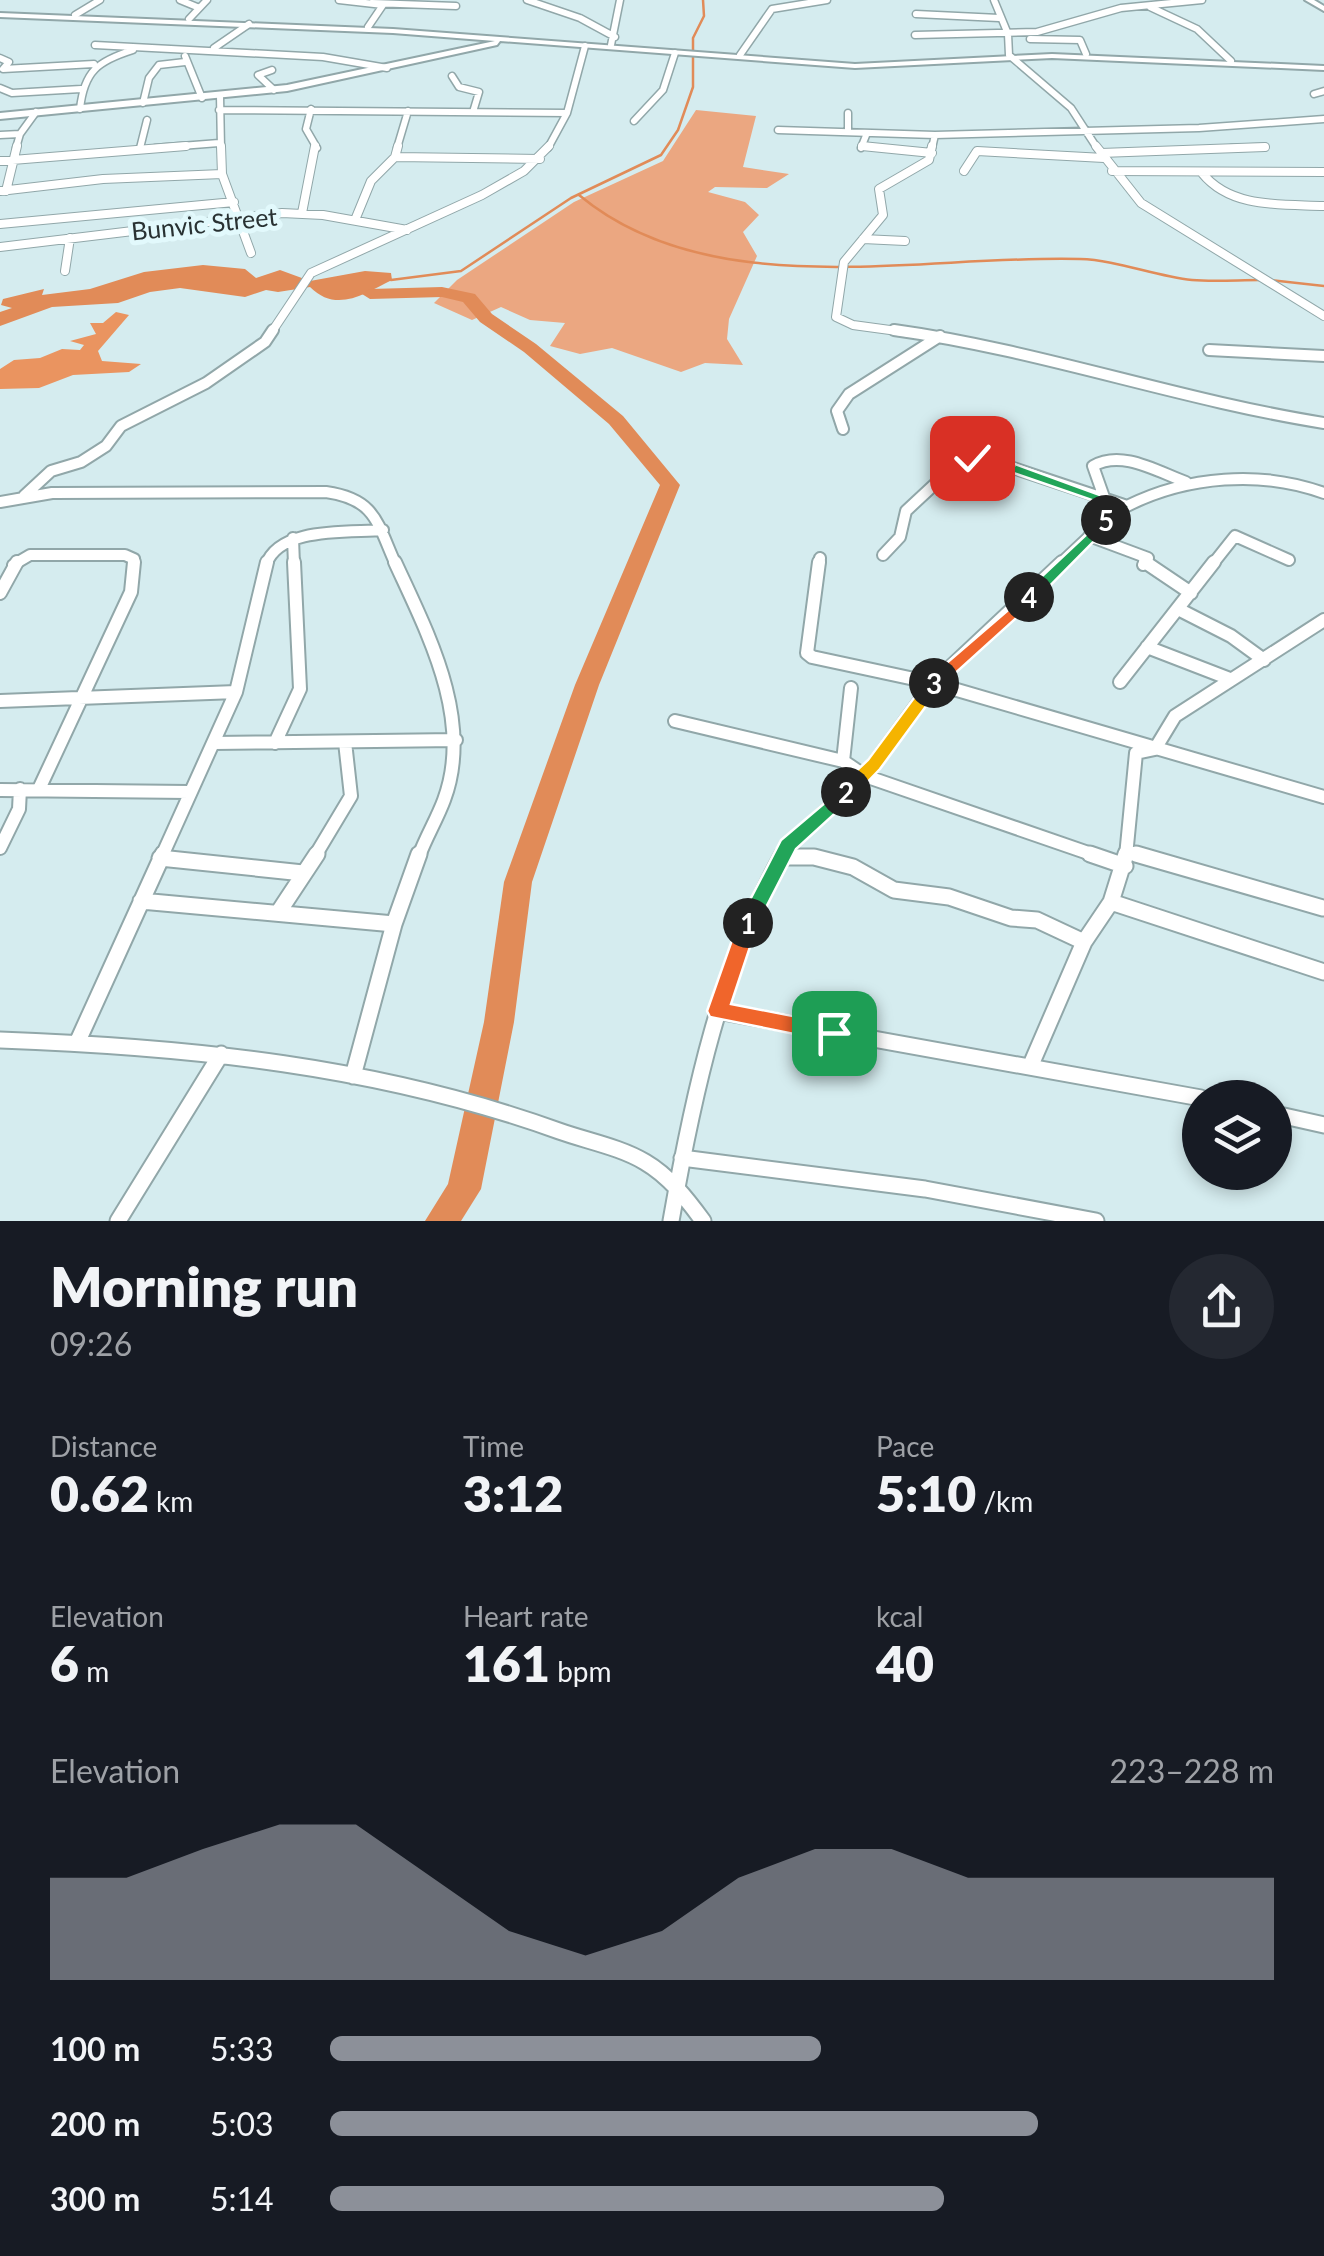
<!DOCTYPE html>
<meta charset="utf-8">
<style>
:root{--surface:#171b24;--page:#242831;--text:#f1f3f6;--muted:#9ea1a6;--accent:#8c9099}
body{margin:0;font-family:Lato,sans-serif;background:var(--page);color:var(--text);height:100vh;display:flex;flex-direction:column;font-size:38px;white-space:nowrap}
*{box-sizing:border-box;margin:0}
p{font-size:32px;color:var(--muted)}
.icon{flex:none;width:55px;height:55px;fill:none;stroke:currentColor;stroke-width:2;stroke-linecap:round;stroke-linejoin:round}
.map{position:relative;height:1221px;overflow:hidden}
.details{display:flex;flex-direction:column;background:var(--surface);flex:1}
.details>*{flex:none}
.tools{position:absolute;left:1182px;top:1080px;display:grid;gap:20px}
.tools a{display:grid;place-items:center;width:110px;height:110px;border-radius:50%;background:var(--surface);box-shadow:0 5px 15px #0003;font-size:50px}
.pin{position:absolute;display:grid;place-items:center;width:85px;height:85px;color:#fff;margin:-42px;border-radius:20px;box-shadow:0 5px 15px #0006}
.km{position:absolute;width:50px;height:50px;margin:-25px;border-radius:50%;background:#222;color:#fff;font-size:28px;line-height:50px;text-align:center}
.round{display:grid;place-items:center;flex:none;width:105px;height:105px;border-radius:52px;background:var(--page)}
.headline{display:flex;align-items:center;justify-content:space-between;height:170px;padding:0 50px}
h1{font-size:55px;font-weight:800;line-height:75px}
.stats{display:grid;grid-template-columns:repeat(3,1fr);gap:15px;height:170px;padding:10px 50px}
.stats div{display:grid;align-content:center}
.stats b{font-size:50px;font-weight:800}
.stats small{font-size:28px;font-weight:400}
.stats p{font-size:28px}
.chart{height:280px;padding:20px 50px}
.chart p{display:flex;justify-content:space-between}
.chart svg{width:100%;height:180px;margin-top:10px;fill:var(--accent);opacity:.7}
ul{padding:0 50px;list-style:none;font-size:32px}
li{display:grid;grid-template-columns:160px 120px 1fr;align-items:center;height:75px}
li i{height:25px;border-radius:12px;background:var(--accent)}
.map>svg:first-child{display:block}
</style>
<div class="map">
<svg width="1324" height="1221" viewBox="0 0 1324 1221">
<rect width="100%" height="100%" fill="#d5ecef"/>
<path fill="#eba781" d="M696 110 756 116 743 167 789 174 767 188 715 187 708 192 745 202 759 215 743 232 757 256 729 319 727 339 743 365 705 363 681 372 612 348 580 354 550 346 565 323 530 320 501 307 472 320 434 303 457 280 574 202 663 161Z"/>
<path fill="#ea9460" d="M116 312 129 315 98 351 102 361 141 364 129 372 73 375 39 388 0 389V369L14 360 40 358 62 349 80 350 84 345 70 341 96 334 90 323H103Z"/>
<path fill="#e18b58" d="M203 265 245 269 256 278 280 270 310 281 365 271 391 273 392 280C365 293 337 314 310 287L278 292 266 290 245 297 180 288 150 292 118 303 52 307 0 326V312L12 308 1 305 3 299 44 289 42 295 90 289 144 272Z"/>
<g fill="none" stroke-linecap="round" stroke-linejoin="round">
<path stroke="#e18b58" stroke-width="2.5" d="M579 195C712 306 921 254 1080 259 1117 260 1154 276 1192 280 1214 282 1238 280 1260 280
M391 280 461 271 571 198 661 155 678 130 693 87V38L704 16 703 0
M1269 280 1324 286"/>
<path fill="#e18b58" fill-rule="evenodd" d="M442 287 475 294 492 314 536 344 623 416 680 485 599 685 532 882 514 1022 481 1189 461 1221H425L448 1184 484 1022 504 882 575 685 660 485 609 424 524 352 480 322 463 302 442 297 370 299 362 294 370 289Z"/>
<defs>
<path id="minor-far4" d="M180 0 197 7
M339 0 383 5 368 27
M527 0 580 18 615 37
M994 0 1008 34 1009 55 1071 108 1097 148
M372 3 456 6
M1150 7 1197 29 1231 61
M916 14 999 18
M75 15 100 0
M189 19 207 0
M915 35 1037 32 1121 8 1202 0
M1030 39 1080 40 1086 54
M95 45 323 57 387 68
M611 45 620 0
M214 48 249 24
M740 55 772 9 827 0
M185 56 202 98
M0 58 9 62 3 69 94 64
M272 70 258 75 274 90
M452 76 459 87 479 92 473 112
M0 88 12 93 81 89
M1314 94 1324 91
M220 96 221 148
M143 103 149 78 159 65 185 62
M80 109C84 71 98 61 133 50
M311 109 306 129 317 148
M219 110 567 113
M848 113V132
M634 121 663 90 675 53
M778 130 935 135
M0 135 20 134
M16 148 20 134 36 112
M140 148 147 120
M155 148 219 143
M397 148 408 111
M548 148 567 113 585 46
M861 148 867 133
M932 148 935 135 1199 128 1324 119
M1231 148 1265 147"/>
<path id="minor-far3" d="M221 146 222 174 251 253
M862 146 932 153
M1096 146 1141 203 1324 316
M1101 153 1265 147
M395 157 540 159
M0 161 186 146
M964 171 977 151 1104 158
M1112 171 1324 172
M1202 173C1231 209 1282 204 1324 206
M0 191 103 179 222 174
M6 191 17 146
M302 213 315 146
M355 220 371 181 395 157 398 146
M0 224 234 202
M863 239 905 241
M0 247 282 213 323 215 407 230
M65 271 70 238
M271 333 311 273 482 195 524 171 549 146
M912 333 853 325 836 317 844 262 883 215 879 189 929 160 932 146"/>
<path id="minor-far2" d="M894 330C1039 350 1179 400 1324 423
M1209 350 1324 356
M843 429 837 411 849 394 940 336
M24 496 51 471 81 462 106 446 121 426 206 383 265 342 273 330
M1105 500 1093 466C1122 449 1158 472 1186 482
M0 502 52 493 326 492C376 499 377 523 396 565
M1089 536 1148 558 1143 565
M293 538 294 565
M883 555 900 537 906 511 963 458 1010 467 1127 506C1187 476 1261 470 1324 493
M13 565 30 555H125L134 559 133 565
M266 565C279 526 350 533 383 530
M819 565 820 558
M1059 565 1123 505
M1212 565 1235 536 1289 560"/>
<path id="minor-far1" d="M395 562C428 634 474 720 444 800 437 819 426 837 419 856
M819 562 807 653 812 657 933 683 1324 797
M1145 562 1191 593
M0 593 17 562
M1180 610 1231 636 1264 660
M1147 647 1230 679
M1120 682 1214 562
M0 701 236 692
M675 721 843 761 865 776 1097 856
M214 743 456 740
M275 743 300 689 294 562
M843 761 851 688
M39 789 131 592 134 562
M0 790 189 792
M0 848 19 809 20 789
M1127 851 1145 856
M162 856 236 692 267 562
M315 856 351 796 345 742
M782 856 788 845 865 776 933 683 1062 562
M1126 856 1136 753 1155 749 1175 716 1324 620"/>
<path id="minor" d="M1090 854 1125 866
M1136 854 1323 908
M782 857H814L853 867 894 890 949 897 1011 918 1037 920 1084 942
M160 858 303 873
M141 901 394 924
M1111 902 1324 972
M278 913 317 854
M718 1011 1201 1098
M0 1040C191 1047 379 1066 559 1131 587 1141 620 1147 645 1162 669 1176 687 1199 703 1221
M77 1043 163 854
M1030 1067 1084 942 1111 902 1126 854
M353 1076 394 924 419 854
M1275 1114 1324 1125
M682 1158 925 1189 1096 1221
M118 1221 221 1054
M671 1221C693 1095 721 966 783 854"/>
<path id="secondary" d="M1305 0H1314L1324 6V11Z
M0 13 393 29 855 64 1052 54 1324 66V70L1052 58 855 68 500 41 497 45 287 91 0 119V113L287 85 495 41 393 33 0 17Z"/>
</defs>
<use href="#minor-far4" stroke="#91a7a9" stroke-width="9"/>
<use href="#minor-far3" stroke="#91a7a9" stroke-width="10"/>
<use href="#minor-far2" stroke="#91a7a9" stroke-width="14"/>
<use href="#minor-far1" stroke="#91a7a9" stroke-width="16"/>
<use href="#minor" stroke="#91a7a9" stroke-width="19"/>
<use href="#secondary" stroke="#91a7a9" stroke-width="4"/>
<use href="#minor-far4" stroke="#fff" stroke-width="6"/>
<use href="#minor-far3" stroke="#fff" stroke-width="8"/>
<use href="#minor-far2" stroke="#fff" stroke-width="10"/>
<use href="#minor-far1" stroke="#fff" stroke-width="12"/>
<use href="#minor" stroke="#fff" stroke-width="15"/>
<use href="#secondary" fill="#fff" fill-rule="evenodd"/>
</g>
<path fill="#f0652b" stroke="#fff" stroke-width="2.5" d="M748 916 758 923 731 1004 834 1024 842 1027V1039L834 1042 710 1017 707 1011 738 923Z"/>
<path fill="#22a559" stroke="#fff" stroke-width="2.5" d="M846 785 853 787V797L796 849 755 929H741L738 923 781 840Z"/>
<path fill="#f5b400" stroke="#fff" stroke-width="2.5" d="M928 679 943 683 880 769 853 797H839V787L868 760Z"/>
<path fill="#f0652b" stroke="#fff" stroke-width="2.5" d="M1029 592 1037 597 1035 601 940 687H928V679Z"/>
<path fill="#22a559" stroke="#fff" stroke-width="2.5" d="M1106 516 1111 517V524L1035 601H1023V594Z"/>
<path fill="#22a559" stroke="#fff" stroke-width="2.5" d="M1002 463H1012L1130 506 1111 524H1100V517L1112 507 1002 469Z"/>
<path fill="#f5b400" stroke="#fff" stroke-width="2.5" d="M972 454 1012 463 1014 466 1007 471 966 461Z"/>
<g text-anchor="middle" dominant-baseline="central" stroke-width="10" stroke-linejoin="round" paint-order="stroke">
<g font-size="25" fill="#293233" stroke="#e2f9fc">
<text transform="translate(204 223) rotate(-6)">Bunvic Street</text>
</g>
</g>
</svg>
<div class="tools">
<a><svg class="icon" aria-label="layers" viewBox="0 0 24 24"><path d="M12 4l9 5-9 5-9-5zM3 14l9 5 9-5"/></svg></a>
</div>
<div class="pin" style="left:834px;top:1033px;background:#1e9e55"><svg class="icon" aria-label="arrive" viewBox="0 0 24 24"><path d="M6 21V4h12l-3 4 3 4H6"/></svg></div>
<div class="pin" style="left:972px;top:458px;background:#d93025"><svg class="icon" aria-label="check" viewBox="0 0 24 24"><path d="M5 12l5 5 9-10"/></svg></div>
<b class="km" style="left:748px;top:923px">1</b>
<b class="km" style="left:846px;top:792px">2</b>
<b class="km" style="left:934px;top:683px">3</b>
<b class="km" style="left:1029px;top:597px">4</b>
<b class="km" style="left:1106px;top:520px">5</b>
</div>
<section class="details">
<div class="headline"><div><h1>Morning run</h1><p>09:26</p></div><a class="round"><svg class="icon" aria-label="share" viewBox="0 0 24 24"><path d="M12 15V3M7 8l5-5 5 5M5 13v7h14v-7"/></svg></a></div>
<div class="stats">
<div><p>Distance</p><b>0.62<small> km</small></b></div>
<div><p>Time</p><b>3:12</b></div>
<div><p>Pace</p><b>5:10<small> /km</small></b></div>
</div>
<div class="stats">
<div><p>Elevation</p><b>6<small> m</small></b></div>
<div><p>Heart rate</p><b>161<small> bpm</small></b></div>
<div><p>kcal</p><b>40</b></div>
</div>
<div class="chart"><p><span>Elevation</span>223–228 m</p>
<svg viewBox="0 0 160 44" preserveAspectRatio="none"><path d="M0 44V19L10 19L20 12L30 6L40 6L50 19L60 32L70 38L80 32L90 19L100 12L110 12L120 19L130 19L140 19L150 19L160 19V44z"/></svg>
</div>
<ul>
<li><b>100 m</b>5:33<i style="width:52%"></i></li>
<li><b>200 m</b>5:03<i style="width:75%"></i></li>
<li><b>300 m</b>5:14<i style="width:65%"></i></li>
</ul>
</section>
